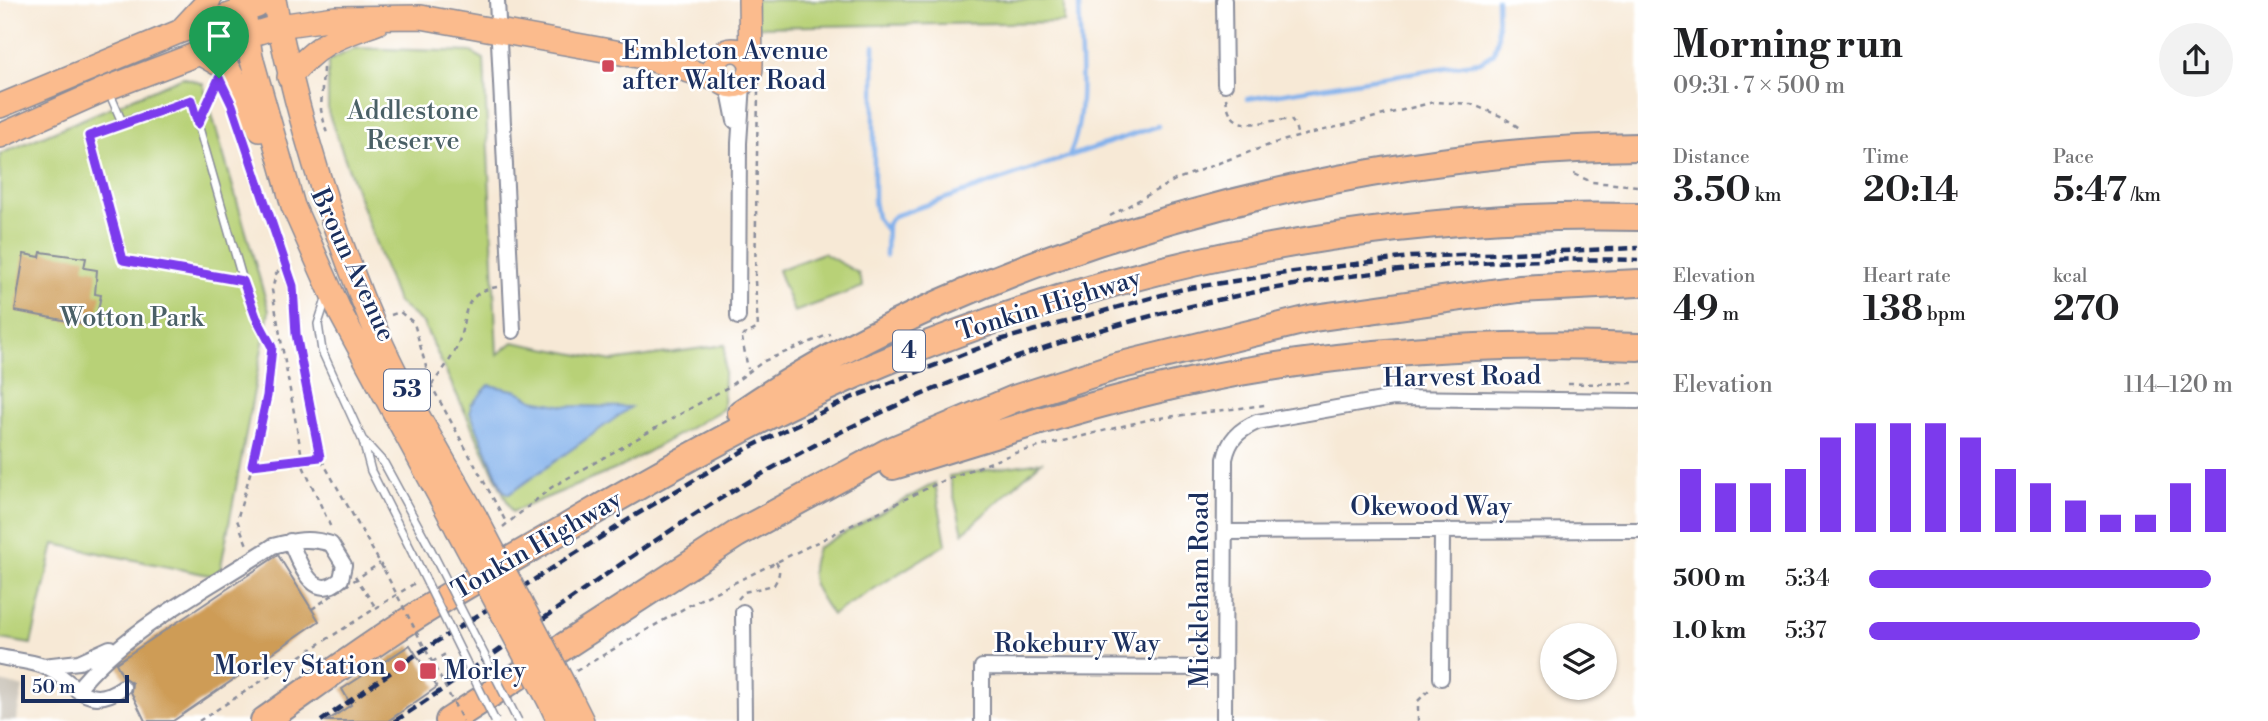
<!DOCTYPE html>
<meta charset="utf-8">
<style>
:root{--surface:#fff;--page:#f2f2f2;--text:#202124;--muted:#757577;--accent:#7c3aed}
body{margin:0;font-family:"Libre Bodoni",serif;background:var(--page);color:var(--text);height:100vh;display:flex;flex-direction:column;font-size:26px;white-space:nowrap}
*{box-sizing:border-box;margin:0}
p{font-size:23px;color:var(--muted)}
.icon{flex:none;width:38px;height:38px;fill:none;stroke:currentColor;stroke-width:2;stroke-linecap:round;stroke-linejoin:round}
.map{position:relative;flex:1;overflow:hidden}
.panel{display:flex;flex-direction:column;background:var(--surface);width:630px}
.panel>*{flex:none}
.tools{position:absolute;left:1540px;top:623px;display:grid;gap:14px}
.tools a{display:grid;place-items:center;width:77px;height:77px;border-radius:50%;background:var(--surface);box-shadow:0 2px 5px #0004;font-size:35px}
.scale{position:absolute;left:21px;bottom:18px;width:108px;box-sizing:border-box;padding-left:7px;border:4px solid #1b2f5e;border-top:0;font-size:19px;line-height:24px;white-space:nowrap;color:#1b2f5e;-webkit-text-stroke:5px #fff;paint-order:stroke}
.pin{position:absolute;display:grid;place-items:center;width:60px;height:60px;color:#fff;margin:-72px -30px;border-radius:50% 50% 50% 0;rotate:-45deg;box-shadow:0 0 7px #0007}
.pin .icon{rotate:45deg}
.round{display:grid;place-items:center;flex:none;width:74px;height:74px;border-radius:37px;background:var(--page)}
.overview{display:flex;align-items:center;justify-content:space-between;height:119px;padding:0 35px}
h1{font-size:38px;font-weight:700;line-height:52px}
.figures{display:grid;grid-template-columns:repeat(3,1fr);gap:10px;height:119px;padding:7px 35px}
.figures div{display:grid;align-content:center}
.figures b{font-size:35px;font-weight:700}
.figures small{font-size:19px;font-weight:400}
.figures p{font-size:19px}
.chart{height:196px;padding:14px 35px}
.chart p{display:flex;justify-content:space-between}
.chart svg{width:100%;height:126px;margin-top:7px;stroke:var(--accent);stroke-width:6}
ul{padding:0 35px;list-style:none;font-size:23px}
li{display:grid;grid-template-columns:112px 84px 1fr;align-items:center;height:52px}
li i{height:18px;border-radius:9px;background:var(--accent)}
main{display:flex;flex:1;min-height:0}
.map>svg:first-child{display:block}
</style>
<main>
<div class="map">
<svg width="1638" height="721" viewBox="0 0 1638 721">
<rect width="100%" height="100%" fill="#fff"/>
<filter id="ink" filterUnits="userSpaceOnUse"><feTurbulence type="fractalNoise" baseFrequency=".0143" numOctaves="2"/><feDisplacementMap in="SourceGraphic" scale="14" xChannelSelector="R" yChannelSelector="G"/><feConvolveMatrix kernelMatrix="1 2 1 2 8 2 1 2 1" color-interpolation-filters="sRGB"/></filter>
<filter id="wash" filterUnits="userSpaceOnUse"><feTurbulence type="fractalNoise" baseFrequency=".00686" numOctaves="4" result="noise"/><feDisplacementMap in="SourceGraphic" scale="28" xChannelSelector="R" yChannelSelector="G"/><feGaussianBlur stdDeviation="1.57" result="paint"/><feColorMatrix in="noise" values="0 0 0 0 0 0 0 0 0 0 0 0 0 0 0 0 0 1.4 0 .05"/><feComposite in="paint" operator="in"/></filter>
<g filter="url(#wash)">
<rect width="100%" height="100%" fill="#f7e9d6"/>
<path fill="#c9c3b8" d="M0 682 23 687 16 721H0Z"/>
<path fill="#b8d177" stroke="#6a806a" stroke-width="2" d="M755 0H1064V22L755 27Z
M356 48 471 52 484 59 497 355 513 342 612 361 725 345 723 409 621 467 512 512 423 323 397 302 328 112V61Z
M183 77 203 84 269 311 219 577 54 544 31 644 0 639V154Z
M823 253 858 273 863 287 794 312 778 270Z
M1041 462 963 533 949 476Z
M935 483 946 544 832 615C815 588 805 581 817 548Z"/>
<path fill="#81b0eb" stroke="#4e70a4" stroke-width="2" d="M489 385 518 391 533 400 565 406 631 407 509 494 503 490 470 412 471 405Z"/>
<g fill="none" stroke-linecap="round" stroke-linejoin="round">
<path stroke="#81b0eb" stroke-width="4.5" d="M874 46V201L877 218 886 230
M1247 99 1480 62 1494 53 1498 38 1497 0
M1069 155C1089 115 1079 45 1079 0
M886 256 887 224 894 216 1158 126"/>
</g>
<g id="blocks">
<path fill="#ce9c57" d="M41 252 86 258 84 268 97 270 95 294 101 295 95 326 15 311 24 254 40 257Z
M278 555 319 621 173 721H145L131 692 132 683 123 677 116 663Z
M410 645 437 687 388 721H327L351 705 342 689Z"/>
</g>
</g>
<g filter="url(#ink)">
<use href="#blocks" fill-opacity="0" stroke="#898c9a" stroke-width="2"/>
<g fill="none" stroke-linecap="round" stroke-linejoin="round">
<defs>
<path id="service" d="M109 92 122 122 191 100 243 281 123 260 89 137 122 122
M328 293 318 324 322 351 363 441 371 471 413 554
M364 441 384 463 429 546"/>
<path id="minor" d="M497 0 513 331
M1224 0 1225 84
M728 86 735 121
M738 317 739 143 743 84
M1225 532 1638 530
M743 612 744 721
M0 657C14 660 30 661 43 666 76 679 84 714 123 687
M43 666 79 662 110 648
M1441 678 1442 531
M77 690C125 629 209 588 273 546 294 540 310 537 331 544L344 565 341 579C313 604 300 564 290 541
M982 721V667L1224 668
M1224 721 1225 459C1229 439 1239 430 1257 422L1393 398 1638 401"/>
<path id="primary" d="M242 0 251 57 293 206 341 314 457 528
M274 0C297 119 333 234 382 345 409 404 444 461 476 518
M750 0 751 64
M183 28 209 0
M715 68a18 18 0 1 1 36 0a18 18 0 1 1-36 0Z
M199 53 229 70 260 130
M289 77C321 41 333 39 377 23
M0 106 181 31 257 6
M0 136 108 88 231 41 279 26 335 18 421 17 643 57 719 80
M568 693 582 721
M550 702 559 721"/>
<path id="motorway" d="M741 413C982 248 1348 150 1638 147
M893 466C994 435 1095 402 1199 380 1337 351 1497 341 1638 347
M264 721C311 688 357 654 405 623 463 585 526 552 586 516 688 457 790 400 899 356 1131 261 1387 211 1638 217
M449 721 737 534 888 452 1014 399 1114 367 1314 318 1519 289 1638 283"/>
</defs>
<use href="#service" stroke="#898c9a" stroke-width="10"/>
<use href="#minor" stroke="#898c9a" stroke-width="18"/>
<use href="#primary" stroke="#898c9a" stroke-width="26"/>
<use href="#motorway" stroke="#898c9a" stroke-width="30"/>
<path stroke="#898c9a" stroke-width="2.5" stroke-dasharray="5 5" stroke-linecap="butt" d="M323 68 321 110 327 134
M1226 98C1231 139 1262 118 1291 120L1295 125 1298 137
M204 110 216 84
M244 140 285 264 276 274 272 290 304 468 332 530
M1574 174 1592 182 1638 186
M1110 216 1175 180 1224 161 1278 142 1434 102 1471 104 1503 117 1521 129
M285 264 293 286 296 334 320 457 384 570
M246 290 272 347 256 452 237 520 247 545
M391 315 400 312 414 323 431 385 506 522
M742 336 758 328 755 281 758 91
M742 338 748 369
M1568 384 1638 383
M431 385C440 374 449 363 456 349 469 321 457 294 497 287
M252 465 320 457
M503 527 552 487 728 387 764 361 830 334
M355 576 376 608
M738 599 744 592 774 585C779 576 782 570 775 561
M432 662 449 652
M576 671 695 602 942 481 1015 453 1151 419 1265 405
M199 721 415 583
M1418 721V701L1431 688"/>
<use href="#service" stroke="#fff" stroke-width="7"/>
<use href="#minor" stroke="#fff" stroke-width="14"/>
<use href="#primary" stroke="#fbbb8d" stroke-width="23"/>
<use href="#motorway" stroke="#fbbb8d" stroke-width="26"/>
<path stroke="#1b2f5e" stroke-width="4.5" stroke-dasharray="10 5" stroke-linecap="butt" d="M321 721 417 654 639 513 748 448 851 398 1000 340 1183 289 1286 273 1410 257 1638 248
M395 721C519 641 634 547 762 474 1026 323 1335 252 1638 260"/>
<defs>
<path id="service-bridge" d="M429 546 518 721
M413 554 495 721"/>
<path id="primary-bridge" d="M476 518 568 693
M457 528 550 702"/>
</defs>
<use href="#service-bridge" stroke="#898c9a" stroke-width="10" stroke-linecap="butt"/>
<use href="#primary-bridge" stroke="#898c9a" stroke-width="26" stroke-linecap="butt"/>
<path stroke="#898c9a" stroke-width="2.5" stroke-dasharray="5 5" stroke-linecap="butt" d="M384 570 463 721
M312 609 380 563"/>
<use href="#service-bridge" stroke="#fff" stroke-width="7"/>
<use href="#primary-bridge" stroke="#fbbb8d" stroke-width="23"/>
</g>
</g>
<g fill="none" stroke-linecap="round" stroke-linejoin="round" filter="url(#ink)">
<defs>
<path id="route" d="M219 78 232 105 293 286 296 334 320 457 252 465 267 396 272 347 256 317 243 281 123 260 89 136 191 100 198 124Z"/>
</defs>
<use href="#route" stroke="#fff" stroke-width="14"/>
<use href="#route" stroke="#7c3aed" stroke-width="9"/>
</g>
<g fill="#d1495b" stroke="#fff" stroke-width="2.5">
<rect x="601" y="59" width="14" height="14" rx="3.5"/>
<circle cx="400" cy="666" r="7"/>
<rect x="419" y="662" width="18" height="18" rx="3.5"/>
</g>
<g text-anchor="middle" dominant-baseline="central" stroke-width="5" stroke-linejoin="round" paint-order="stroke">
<g fill="#fff" stroke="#5f6d8e" stroke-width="2">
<rect x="893" y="330.5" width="32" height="41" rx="5"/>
<rect x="384" y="369.5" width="46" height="41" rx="5"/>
</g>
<g font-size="24" font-weight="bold" fill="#1b2f5e">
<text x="909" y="351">4</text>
<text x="407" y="390">53</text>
</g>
<g font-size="26" fill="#1b2f5e" stroke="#fff" text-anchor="start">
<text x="622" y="51">Embleton Avenue<tspan x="622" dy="30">after Walter Road</tspan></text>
<text x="386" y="666" text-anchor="end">Morley Station</text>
<text x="444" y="671">Morley</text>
</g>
<g font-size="26" fill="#4a6066" stroke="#fff">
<text x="413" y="111">Addlestone<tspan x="413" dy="30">Reserve</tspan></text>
<text x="132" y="318">Wotton Park</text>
</g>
<g font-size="26" fill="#1b2f5e" stroke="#fff">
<text transform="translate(353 265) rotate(65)">Broun Avenue</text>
<text transform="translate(1049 305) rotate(-17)">Tonkin Highway</text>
<text transform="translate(1462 377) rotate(-1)">Harvest Road</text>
<text x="1431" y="507">Okewood Way</text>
<text transform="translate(537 545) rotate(-30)">Tonkin Highway</text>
<text transform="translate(1200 590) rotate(-90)">Mickleham Road</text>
<text x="1077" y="644">Rokebury Way</text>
</g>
</g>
</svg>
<div class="tools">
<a><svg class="icon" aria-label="layers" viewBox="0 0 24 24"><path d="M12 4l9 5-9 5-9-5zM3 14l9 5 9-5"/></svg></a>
</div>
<div class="scale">50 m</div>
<div class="pin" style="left:219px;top:78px;background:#1e9e55"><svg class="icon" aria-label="arrive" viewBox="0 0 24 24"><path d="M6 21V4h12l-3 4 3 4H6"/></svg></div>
</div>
<section class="panel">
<div class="overview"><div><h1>Morning run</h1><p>09:31 · 7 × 500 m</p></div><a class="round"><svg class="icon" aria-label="share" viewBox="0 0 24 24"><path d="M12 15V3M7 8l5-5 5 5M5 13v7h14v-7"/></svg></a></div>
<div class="figures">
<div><p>Distance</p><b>3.50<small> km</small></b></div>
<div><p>Time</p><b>20:14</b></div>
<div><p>Pace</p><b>5:47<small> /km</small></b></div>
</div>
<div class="figures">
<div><p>Elevation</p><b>49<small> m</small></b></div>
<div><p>Heart rate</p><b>138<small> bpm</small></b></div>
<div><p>kcal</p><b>270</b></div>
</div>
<div class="chart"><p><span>Elevation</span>114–120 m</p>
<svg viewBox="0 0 160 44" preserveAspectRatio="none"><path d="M5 44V22M15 44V27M25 44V27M35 44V22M45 44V11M55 44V6M65 44V6M75 44V6M85 44V11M95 44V22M105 44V27M115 44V33M125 44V38M135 44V38M145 44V27M155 44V22"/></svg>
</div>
<ul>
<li><b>500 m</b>5:34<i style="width:94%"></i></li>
<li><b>1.0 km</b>5:37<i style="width:91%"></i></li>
</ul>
</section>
</main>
